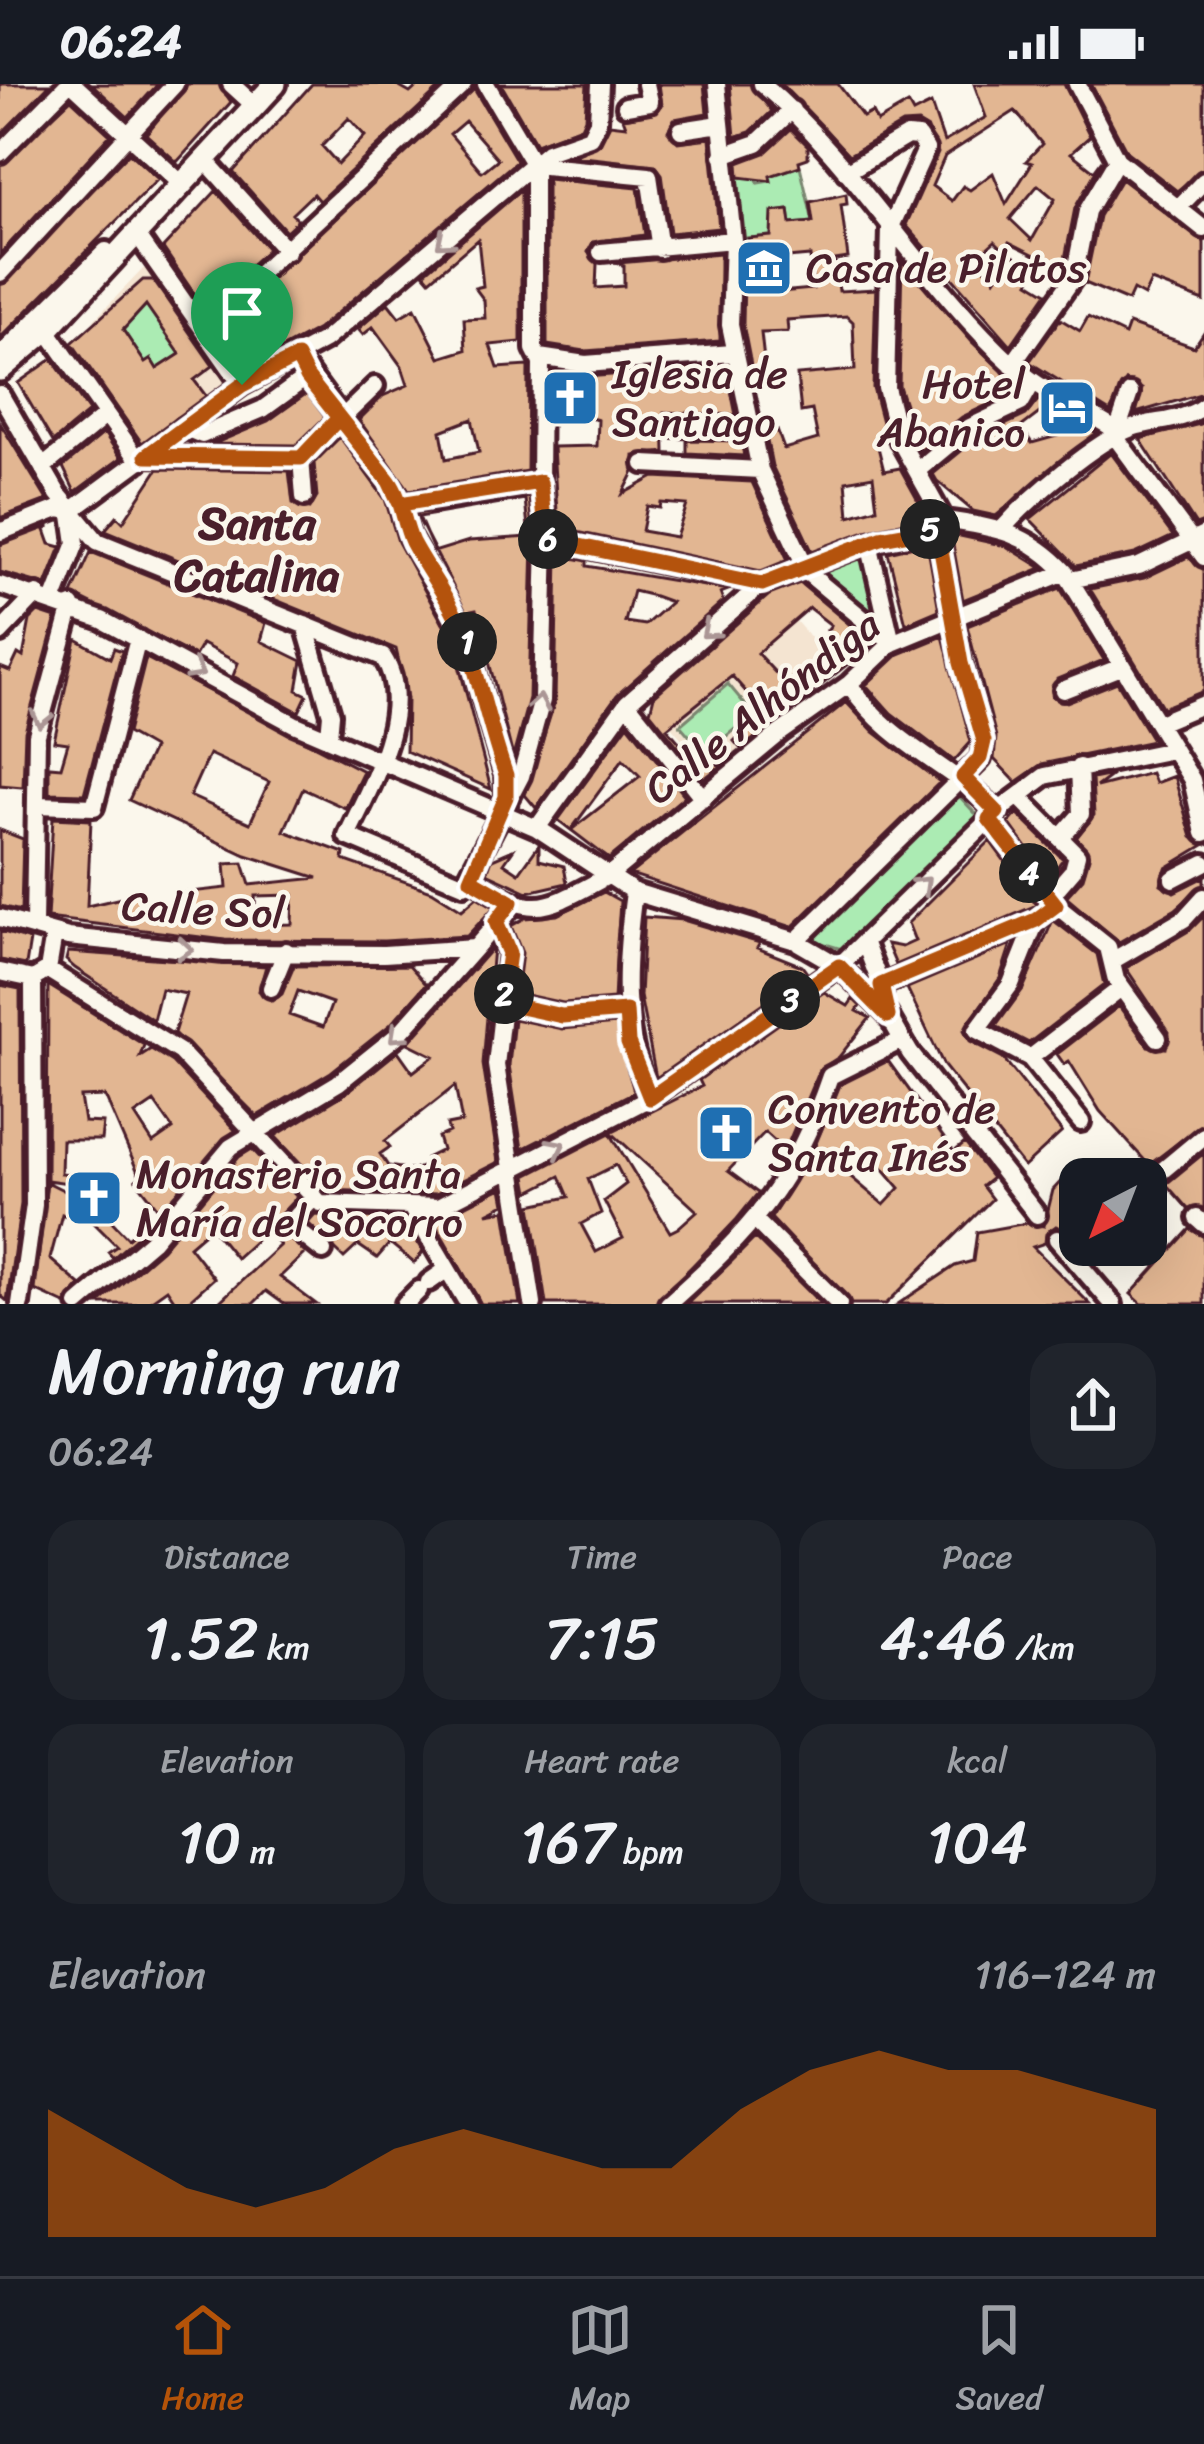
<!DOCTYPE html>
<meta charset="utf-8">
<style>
:root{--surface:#171b24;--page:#20242c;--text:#f1f3f6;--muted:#9ea1a6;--line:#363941;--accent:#b45309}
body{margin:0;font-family:Sriracha,sans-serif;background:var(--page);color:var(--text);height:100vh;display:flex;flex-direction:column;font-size:45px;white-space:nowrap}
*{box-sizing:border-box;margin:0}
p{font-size:39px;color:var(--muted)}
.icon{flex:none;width:66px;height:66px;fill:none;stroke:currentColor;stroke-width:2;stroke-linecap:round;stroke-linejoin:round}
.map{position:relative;height:1220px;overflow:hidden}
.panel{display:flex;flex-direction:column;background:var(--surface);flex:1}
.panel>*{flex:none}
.needle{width:78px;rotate:222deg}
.controls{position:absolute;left:1059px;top:1074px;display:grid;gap:24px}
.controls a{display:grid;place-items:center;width:108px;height:108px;border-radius:24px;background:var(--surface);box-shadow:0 12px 48px #0002;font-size:60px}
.pin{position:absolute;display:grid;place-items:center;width:102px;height:102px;color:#fff;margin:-123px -51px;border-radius:50% 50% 50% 0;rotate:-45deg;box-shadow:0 0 12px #0007}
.pin .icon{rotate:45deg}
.km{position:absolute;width:60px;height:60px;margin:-30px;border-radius:50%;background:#222;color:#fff;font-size:33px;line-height:60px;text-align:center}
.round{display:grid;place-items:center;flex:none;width:126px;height:126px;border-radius:36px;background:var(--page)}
.head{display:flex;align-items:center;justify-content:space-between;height:204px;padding:0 48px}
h1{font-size:66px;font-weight:600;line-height:90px}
.figures{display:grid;grid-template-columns:repeat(3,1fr);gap:18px;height:204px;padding:12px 48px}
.figures div{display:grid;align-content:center;border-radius:30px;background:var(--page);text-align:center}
.figures b{font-size:60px;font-weight:600}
.figures small{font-size:33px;font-weight:400}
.figures p{font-size:33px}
.chart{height:336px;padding:24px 48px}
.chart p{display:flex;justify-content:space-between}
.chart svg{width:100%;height:216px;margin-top:12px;fill:var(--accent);opacity:.7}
.status{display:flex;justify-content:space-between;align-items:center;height:84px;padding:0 60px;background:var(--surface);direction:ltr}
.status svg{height:33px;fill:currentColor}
.tabs{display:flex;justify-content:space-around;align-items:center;height:168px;border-top:3px solid var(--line);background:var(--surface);font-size:33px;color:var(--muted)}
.tabs a{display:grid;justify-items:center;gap:6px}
.tabs .selected{color:var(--accent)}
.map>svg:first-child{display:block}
</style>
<div class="status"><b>06:24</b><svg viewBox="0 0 49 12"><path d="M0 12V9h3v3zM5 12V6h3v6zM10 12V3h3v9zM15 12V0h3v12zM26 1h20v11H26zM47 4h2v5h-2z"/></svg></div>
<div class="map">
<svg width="1204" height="1220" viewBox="0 0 1204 1220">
<rect width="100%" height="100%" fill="#fbf7ec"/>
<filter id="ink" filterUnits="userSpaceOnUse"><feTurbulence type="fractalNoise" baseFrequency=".00833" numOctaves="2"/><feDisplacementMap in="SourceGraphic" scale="24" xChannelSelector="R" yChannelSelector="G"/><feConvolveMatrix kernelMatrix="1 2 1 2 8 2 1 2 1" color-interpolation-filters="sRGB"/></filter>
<g filter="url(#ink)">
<path fill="#f4e4d1" d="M143 185 156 186 234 299 209 316 193 294 156 318 94 236Z
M768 510 783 526 805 527 795 536 826 572 785 599 776 618 735 657 745 671 740 676 734 670 720 682 708 673 701 677 670 641 706 612 683 585Z"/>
<path fill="#abebb3" stroke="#7a856f" stroke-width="3" d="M774 72 785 87 800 82 813 138 791 140 789 126 773 128 771 152 739 155 727 95 756 92 758 99 770 97 768 77Z
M146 221 180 270 157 285 151 276 145 279 123 246Z
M858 475 866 479 876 536 820 490Z
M728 600 753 630 705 670 680 641Z
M956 705 968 711 960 713 975 729 986 730 845 866 812 856Z"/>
<path fill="#e2b692" stroke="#4a1f2b" stroke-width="3" fill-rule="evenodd" d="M0 0H50L0 51Z
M92 0H158L128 33Z
M187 0H219L231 18 177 78 146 50Z
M312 0H394L410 9 420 0H444L319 117 313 110 292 130 298 136 286 147 233 88ZM349 34 365 52 338 80 322 62Z
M501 0H587L585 34 581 43 536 60Z
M659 0H704L707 29 674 35 668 47 678 58 710 54 719 144 670 149 662 90 655 81 574 72 600 60 610 40 626 42 623 34 657 28 662 21Z
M730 0H750L772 27 750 48 735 53Z
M781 0H838L863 33 872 28 877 38 908 20 913 29 931 20 944 58 986 33 974 0H1064L1090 52 1071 69 1094 87 1102 76 1075 124 1063 185 1009 158 1004 166 995 157 976 174 995 195 1012 170 1035 187 1029 198 1047 209 1011 261 906 141 938 69 928 45 918 39 902 40 849 71ZM1015 27 1042 60 1026 77 1032 79 1006 120 993 89 970 106 963 102 952 117 932 102 945 72ZM1038 101 1055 115 1032 156 1010 135Z
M1091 0H1204V85L1177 107 1127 68Z
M474 5 517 77 318 245 246 284 218 245ZM465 37 498 75 482 88 450 50Z
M71 15 110 51 0 170V81Z
M791 45 808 62V74L799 77 800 82 770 92 771 97 739 93 738 79 765 69Z
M129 69 158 95 0 254V201Z
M547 95 638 104 645 151 593 158 588 168 597 180 596 204 624 202V182L618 179 720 170V257L585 267 547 261Z
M1121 95 1204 158V217L1151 197 1144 212 1133 206 1128 217 1085 199 1099 132Z
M521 106V258L490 261 498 284 528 282 527 387 409 406 359 336 383 312 408 301 402 283 373 243 363 251 358 245 388 219 399 233 415 224 440 274 466 266 464 235 485 234 484 216 475 204 483 202 478 155 430 196 424 189ZM472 335 479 368 446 375 441 347Z
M216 107 268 165 204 224 163 164Z
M846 110 847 120 841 121 848 174 835 176 839 207 876 205 877 161 873 304 887 357 877 359 884 387 900 384 927 433 866 447 812 467 772 382 763 337 777 346 784 365 818 355 812 326 801 328 797 291 855 286 853 238 847 232 787 236 788 248 761 249 765 285 752 286 743 240 744 192H753L748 154 771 152 772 128 789 126 791 140 813 138 810 118ZM810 172 813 205 779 208 776 175ZM873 392 877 424 849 432 846 397Z
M902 177 972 258 1017 301 1012 309 962 333 920 367 899 302Z
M143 196H153L213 282 194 296 206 312 142 359 72 259ZM146 221 180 270 157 285 151 275 145 279 123 246Z
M1088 233 1125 251 1129 240 1194 263 1204 248V309L1136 329 1142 305 1126 297 1110 328 1029 278 1060 235 1080 247Z
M52 275 89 328 53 358 18 299Z
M726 282 736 331 664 328 665 368 634 372V388L623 410 654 393 752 398 788 476 761 487 558 444 553 363 597 362 598 336 553 324 554 288 586 293ZM661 419 687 421 676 453 642 447 647 422 660 424Z
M307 309 325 333 296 361 213 360 268 337Z
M1038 316 1096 349 996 432 973 427 937 397 933 390 977 354 1026 331ZM1046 324 1060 338 1052 346 1057 352 1032 359 1021 343Z
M0 339 47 416 0 434Z
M1204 339V438L1196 441 1140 355Z
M104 349 121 374 75 408 63 383Z
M340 353 385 415 398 458 453 558 491 705 406 667 407 614 396 565 105 446 117 432 123 438 158 385 289 387 293 419 310 424 317 413 314 379Z
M687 356 741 357 744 372 687 369Z
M1111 369 1173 452 1135 470 1076 482 1030 435Z
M529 413 533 456 529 614 513 673 476 526 466 528 416 430ZM525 415 529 453 469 457 434 468 419 433Z
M50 442 45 446 50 460 61 463 46 501 0 488V461Z
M951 450 1006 462 1042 484 963 516Z
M927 459 939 526 906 540 888 468Z
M91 468 266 539 261 557 302 577 297 606 307 611 299 628 233 592 238 579 202 560 195 572 72 510Z
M558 471 587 477V482L728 506 720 509 723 517 617 611 536 724 525 711 555 617ZM633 507 654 512 671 518 645 541 625 538Z
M1188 473 1204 486V607L1163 624 1090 505 1144 494Z
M800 499 873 560 741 665 734 657 764 628 732 592 667 644 698 680 708 672 720 682 739 667 704 695 650 628 654 612 769 511ZM809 524 831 541 827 546 832 550 819 563 826 572 785 599 757 569Z
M1060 504 1104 576 1057 595 1052 612 1067 618 1117 598 1153 657 1042 680 1016 698 994 675 996 653 967 542Z
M38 528 56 534 25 648 23 703 0 701V583L10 587 18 570 23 573 30 536Z
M943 552 971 658 954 677 891 629 866 601 899 570Z
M76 555 110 574 114 564 122 567 84 710 49 709V682L61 683 68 659 54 657Z
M146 574 363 687 345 724 303 705 284 747 344 769 343 776 432 807 462 826 477 813 494 823 467 852 384 857 225 856 47 834 53 734 91 736 87 822 134 811 145 812V826L182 825 181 809 227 804 225 780 243 779 250 801 318 794 246 771 129 716 153 664 127 649ZM209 670 269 698 250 739 190 712ZM293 811 292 840 256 841 255 812Z
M846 618 874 648 940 698 792 843 630 790Z
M628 640 685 712 609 775 571 746 640 692 623 675 571 746 558 736Z
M1151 689 1155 699 1174 692 1192 753 1204 761 1166 784 1161 800 1174 808 1204 793V801L1176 825 1119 858 1066 813 1083 794 1089 774 1077 753 1094 731 1092 695 1112 691 1096 703Z
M1017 730 1063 775 1049 794 1009 739Z
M0 746 23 755 21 827 0 822Z
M990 757 1037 821 896 881 887 860 902 863 915 857 908 839Z
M539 761V776L564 782 567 799 528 808 487 789 492 775 513 766 504 779 519 789Z
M604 808 620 817 614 915 563 919 517 909 522 869 511 842 525 834 557 831Z
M1204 832V1039L1149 1081 1100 1027 1069 977 1064 980 1057 970 1119 922 1148 962 1166 964 1169 948 1126 884 1190 846Z
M644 833 683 836 760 859 757 864 802 882 807 889 656 994 640 912Z
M1053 836 1097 870 1104 901 1029 959 996 942 1023 905Z
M0 847 30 856 26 881 0 876Z
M1011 860 1000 894 964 946 970 957 1003 974 1062 1048 1024 1083 944 982 907 904Z
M493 863 483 980 498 1078 435 1110 326 1106 275 1052 346 1009 398 967 413 988 434 972 408 959ZM455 1002 462 1038 447 1041 449 1048 438 1053 442 1066 426 1074 428 1081 413 1086 388 1082 380 1070 390 1063 385 1057Z
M68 868 266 882 259 907 272 917 282 910 294 882 409 881 426 900 390 941 331 988 257 1032 174 949 186 910 161 905 153 936 75 884 66 876ZM298 907 332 919 323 943 289 931Z
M0 901 20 905 21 1120 7 1217 0 1211Z
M48 901 144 961 140 972 151 965 172 978 235 1046 160 1127 136 1096 140 1093 105 1012 80 1013 84 1038 103 1039 101 1056H62L61 1089 98 1093 97 1103 47 1096ZM154 1018 173 1045 153 1059 135 1031Z
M824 908 848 922 853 915 860 922 857 927 870 934 839 973 819 986 789 1057 767 1095 784 1065 765 1048 728 1087 758 1109 737 1135 656 1220H546L531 1121 569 1113 560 1092 529 1108 526 1092 610 1049 670 1148 678 1144 697 1127 611 1048 702 1002 699 996ZM616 1081 626 1100 604 1117 623 1154 596 1168 581 1140 601 1129 588 1095Z
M514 935 562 945 617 940 634 1008 522 1065 509 981Z
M888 977 954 1068 965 1059 992 1094 982 1102 992 1115 886 1220H851L771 1134 812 1069 840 1001ZM854 1063 872 1083 878 1078 900 1104 884 1121 838 1082Z
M252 1065 297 1113 279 1132 277 1143 305 1169 280 1193 316 1220H284L266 1207 253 1220H217L280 1161 266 1147 236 1174 211 1143 189 1162 214 1194 185 1220H177L167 1205 146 1220H98L162 1165 239 1073Z
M1204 1069V1124L1188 1125 1166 1100Z
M1080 1089V1154L1056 1142 1046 1150 1045 1159 1033 1163 1090 1220H898L955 1182 973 1177 977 1148 1027 1139 1044 1142 1053 1106 1064 1094Z
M47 1098 99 1124 128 1154 139 1145 142 1148 113 1174 108 1168 117 1162 93 1138 74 1128 73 1134 62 1130 50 1175 80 1201 65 1220 35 1206Z
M502 1104 505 1120 487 1129 505 1126 520 1220H481L433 1136Z
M315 1131 403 1135 423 1168 414 1179 390 1159 377 1174 358 1161 344 1174 308 1139Z
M1190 1145 1204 1153V1220H1142L1131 1210Z
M755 1154 821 1220H687L732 1177Z"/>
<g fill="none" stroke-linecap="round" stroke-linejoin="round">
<defs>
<path id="minor" d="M73 0 183 101
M231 0 255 22
M717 0 733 156 730 241 760 386 809 490 892 559
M762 0C858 81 921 198 1015 283 1044 309 1083 325 1117 347L1116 354 1204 473
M1077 0 1117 76 1204 145
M626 22 650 18 646 0
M681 46 720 40
M0 69 68 0
M723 71 757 59 792 26
M205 76 287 167
M534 81 649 92 660 165
M846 88 907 52 918 53 926 65 890 145 886 304 900 357 944 436
M1178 124 1204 97
M137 151 242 301
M601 168 733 156
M0 189 175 0
M202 243 463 0
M47 246 139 377
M0 272 106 167
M297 273 397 409 409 452 465 553 505 691 506 712
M539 273 585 280 733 269
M1012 281 1074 193 1087 127 1117 76
M0 310 58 410 97 457 383 573C417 624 369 704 347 752L464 801 521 692 542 616 546 455 540 398 541 279 534 265V81L486 0
M183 343 202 351 263 325 307 293
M674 343 749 344
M1117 347 1130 309
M146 372 301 374
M644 380 760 386
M43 383 105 332
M919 385 970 343 1021 319 1033 298
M304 413 301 374 375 302
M399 420 540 398
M71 427 242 301 325 256 547 68 590 53 598 37 600 0
M944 436C995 443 1029 449 1065 488L1192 696 1204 749
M1003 444C1030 414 1094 358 1132 344 1156 336 1183 338 1204 322
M0 448 58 425 71 427
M546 455 762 500
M869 459 937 444 943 437
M1070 496 1139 482 1204 451
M0 501 102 536 294 640 537 744 634 808 796 857 839 882 888 931 910 969 1037 1131
M54 515 76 459 72 431
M305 541 331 630 329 652
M0 549 37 510
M1063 606 1121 583
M627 619 703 714
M1159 639 1204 620
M1020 714 1077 771 1073 786 1048 815
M38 721 94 723 138 555
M997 728 1045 692 1172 666
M990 735 1048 815 1108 863 1116 896 1158 954
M537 744 627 619 762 500 869 459 892 559
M1061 753 1081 730 1079 683
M471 795C536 835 541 828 608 792L780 649 849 600 892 559 1065 488
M1173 795 1204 779
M634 808C624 883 620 944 650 1014
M0 834 68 853 224 869 384 870 475 864
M1037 835 1011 900 977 946 1030 974 1081 1038
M496 838 509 869 496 981 533 1220
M34 841 37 651 72 522
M796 857 981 675 984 657 961 579 937 444
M864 857 883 907
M1112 877 1184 835 1204 813
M48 886 54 850
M0 888 33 895
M33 895 48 886 180 968 320 1119 438 1123 650 1014 839 882 997 728C947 678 890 661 849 600
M882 901 1041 833
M271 904 286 867
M503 919 562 932 625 927
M1030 974 1121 904
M1157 1091 1204 1052
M313 1115 289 1140 323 1167
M412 1125 468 1220
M1197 1134 1204 1140
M757 1138 839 1220
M1057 1155 1113 1220
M429 1198 446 1186
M20 1220 34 1121 33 895
M78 1220 152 1157 231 1063 338 999 399 950 512 822
M405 1220 419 1206
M668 1220C752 1145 793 1101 830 992L902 956"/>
<path id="major" d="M0 286 47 246 275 0"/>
</defs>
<use href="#minor" stroke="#4a1f2b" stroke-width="26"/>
<use href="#major" stroke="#4a1f2b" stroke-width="30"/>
<use href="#minor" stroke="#fbf7ec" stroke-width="16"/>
<use href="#major" stroke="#fbf7ec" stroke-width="21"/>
</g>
<defs><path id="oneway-chevron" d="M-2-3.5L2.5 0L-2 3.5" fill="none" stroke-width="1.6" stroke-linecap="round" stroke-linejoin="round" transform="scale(3)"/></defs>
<g stroke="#ab9695">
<use href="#oneway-chevron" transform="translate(444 157) rotate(140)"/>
<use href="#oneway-chevron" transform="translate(709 547) rotate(139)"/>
<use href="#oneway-chevron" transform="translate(196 587) rotate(28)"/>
<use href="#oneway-chevron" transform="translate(539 619) rotate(-80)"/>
<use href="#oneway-chevron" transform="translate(41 635) rotate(103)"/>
<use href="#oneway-chevron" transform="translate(923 800) rotate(-44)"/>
<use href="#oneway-chevron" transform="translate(185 865) rotate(5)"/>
<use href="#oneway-chevron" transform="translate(397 951) rotate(137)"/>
<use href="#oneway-chevron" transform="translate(557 1063) rotate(-27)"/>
</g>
</g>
<g fill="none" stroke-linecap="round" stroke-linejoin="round" filter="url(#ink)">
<defs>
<path id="route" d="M242 301 297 273 307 293 389 397C402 415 403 438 412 458 429 490 455 522 466 557 481 601 490 647 506 691V713L471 795 511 818 496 838 509 869 502 919 562 932 626 927 628 959 650 1014 839 882 888 932 881 901 1036 836 1056 821 989 735 997 728 963 693 980 674 984 657 961 579 937 444 881 454 762 500 546 455 540 398 400 420 389 397 339 334 301 374 146 372 242 301"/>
</defs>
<use href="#route" stroke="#fff" stroke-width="24"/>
<use href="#route" stroke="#b45309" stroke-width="15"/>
</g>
<defs>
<symbol id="museum-square" viewBox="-11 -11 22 22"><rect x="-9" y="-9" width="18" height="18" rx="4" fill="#1f6fb2" stroke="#fbf7ec"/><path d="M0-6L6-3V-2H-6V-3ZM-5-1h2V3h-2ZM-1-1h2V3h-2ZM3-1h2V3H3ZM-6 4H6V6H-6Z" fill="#fff"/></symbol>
<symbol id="church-square" viewBox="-11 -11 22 22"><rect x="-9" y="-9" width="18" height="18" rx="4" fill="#1f6fb2" stroke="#fbf7ec"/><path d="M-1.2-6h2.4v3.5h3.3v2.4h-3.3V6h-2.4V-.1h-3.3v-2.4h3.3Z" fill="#fff"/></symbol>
<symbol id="hotel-square" viewBox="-11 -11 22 22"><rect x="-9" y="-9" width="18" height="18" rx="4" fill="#1f6fb2" stroke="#fbf7ec"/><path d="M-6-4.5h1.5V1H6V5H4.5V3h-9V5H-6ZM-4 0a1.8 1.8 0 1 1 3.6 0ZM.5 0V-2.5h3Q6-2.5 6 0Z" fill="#fff"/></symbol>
</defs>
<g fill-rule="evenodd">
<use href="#museum-square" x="731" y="151" width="66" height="66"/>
<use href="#church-square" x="537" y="281" width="66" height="66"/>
<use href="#hotel-square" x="1034" y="291" width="66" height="66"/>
<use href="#church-square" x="693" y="1016" width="66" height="66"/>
<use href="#church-square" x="61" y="1081" width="66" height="66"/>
</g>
<g text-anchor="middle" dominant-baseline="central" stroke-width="9" stroke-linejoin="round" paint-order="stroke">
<g font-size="42" fill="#4a1f2b" stroke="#fbf7ec" text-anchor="start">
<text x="806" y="184">Casa de Pilatos</text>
<text x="612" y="290">Iglesia de<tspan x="612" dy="48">Santiago</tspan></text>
<text x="1025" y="300" text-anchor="end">Hotel<tspan x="1025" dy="48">Abanico</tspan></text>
<text x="768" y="1025">Convento de<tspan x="768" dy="48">Santa Inés</tspan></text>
<text x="136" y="1090">Monasterio Santa<tspan x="136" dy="48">María del Socorro</tspan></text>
</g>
<g font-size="42" fill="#4a1f2b" stroke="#fbf7ec">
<text transform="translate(762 623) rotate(-38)">Calle Alhóndiga</text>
<text transform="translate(203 826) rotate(3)">Calle Sol</text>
</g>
<g font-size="45" font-weight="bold" fill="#4a1f2b" stroke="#fbf7ec">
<text x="257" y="440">Santa<tspan x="257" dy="52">Catalina</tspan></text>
</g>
</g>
</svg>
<div class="controls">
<a><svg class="needle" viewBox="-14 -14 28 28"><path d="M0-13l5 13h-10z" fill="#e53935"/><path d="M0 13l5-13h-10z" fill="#9ea1a6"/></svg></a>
</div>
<div class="pin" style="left:242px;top:301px;background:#1e9e55"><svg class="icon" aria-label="arrive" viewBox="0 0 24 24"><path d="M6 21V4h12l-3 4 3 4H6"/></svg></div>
<b class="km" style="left:467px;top:558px">1</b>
<b class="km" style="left:504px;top:910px">2</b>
<b class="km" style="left:790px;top:916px">3</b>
<b class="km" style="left:1029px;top:789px">4</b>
<b class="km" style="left:930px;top:445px">5</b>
<b class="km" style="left:548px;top:455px">6</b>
</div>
<section class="panel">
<div class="head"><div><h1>Morning run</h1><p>06:24</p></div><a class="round"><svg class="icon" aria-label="share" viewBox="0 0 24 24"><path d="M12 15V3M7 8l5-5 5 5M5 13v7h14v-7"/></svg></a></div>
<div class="figures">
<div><p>Distance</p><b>1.52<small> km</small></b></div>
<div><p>Time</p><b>7:15</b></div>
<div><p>Pace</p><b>4:46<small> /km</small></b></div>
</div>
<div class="figures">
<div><p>Elevation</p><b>10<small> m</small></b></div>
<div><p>Heart rate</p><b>167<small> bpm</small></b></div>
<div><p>kcal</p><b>104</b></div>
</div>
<div class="chart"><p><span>Elevation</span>116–124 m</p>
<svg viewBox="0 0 160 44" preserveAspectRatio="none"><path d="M0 44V18L10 26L20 34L30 38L40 34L50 26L60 22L70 26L80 30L90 30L100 18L110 10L120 6L130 10L140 10L150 14L160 18V44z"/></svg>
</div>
</section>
<nav class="tabs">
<a class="selected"><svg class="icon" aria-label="home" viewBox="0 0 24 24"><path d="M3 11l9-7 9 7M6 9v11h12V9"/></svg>Home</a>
<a><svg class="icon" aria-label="map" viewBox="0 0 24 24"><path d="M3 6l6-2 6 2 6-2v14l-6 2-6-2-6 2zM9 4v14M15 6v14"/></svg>Map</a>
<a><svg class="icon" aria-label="saved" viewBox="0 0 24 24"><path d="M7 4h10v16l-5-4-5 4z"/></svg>Saved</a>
</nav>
